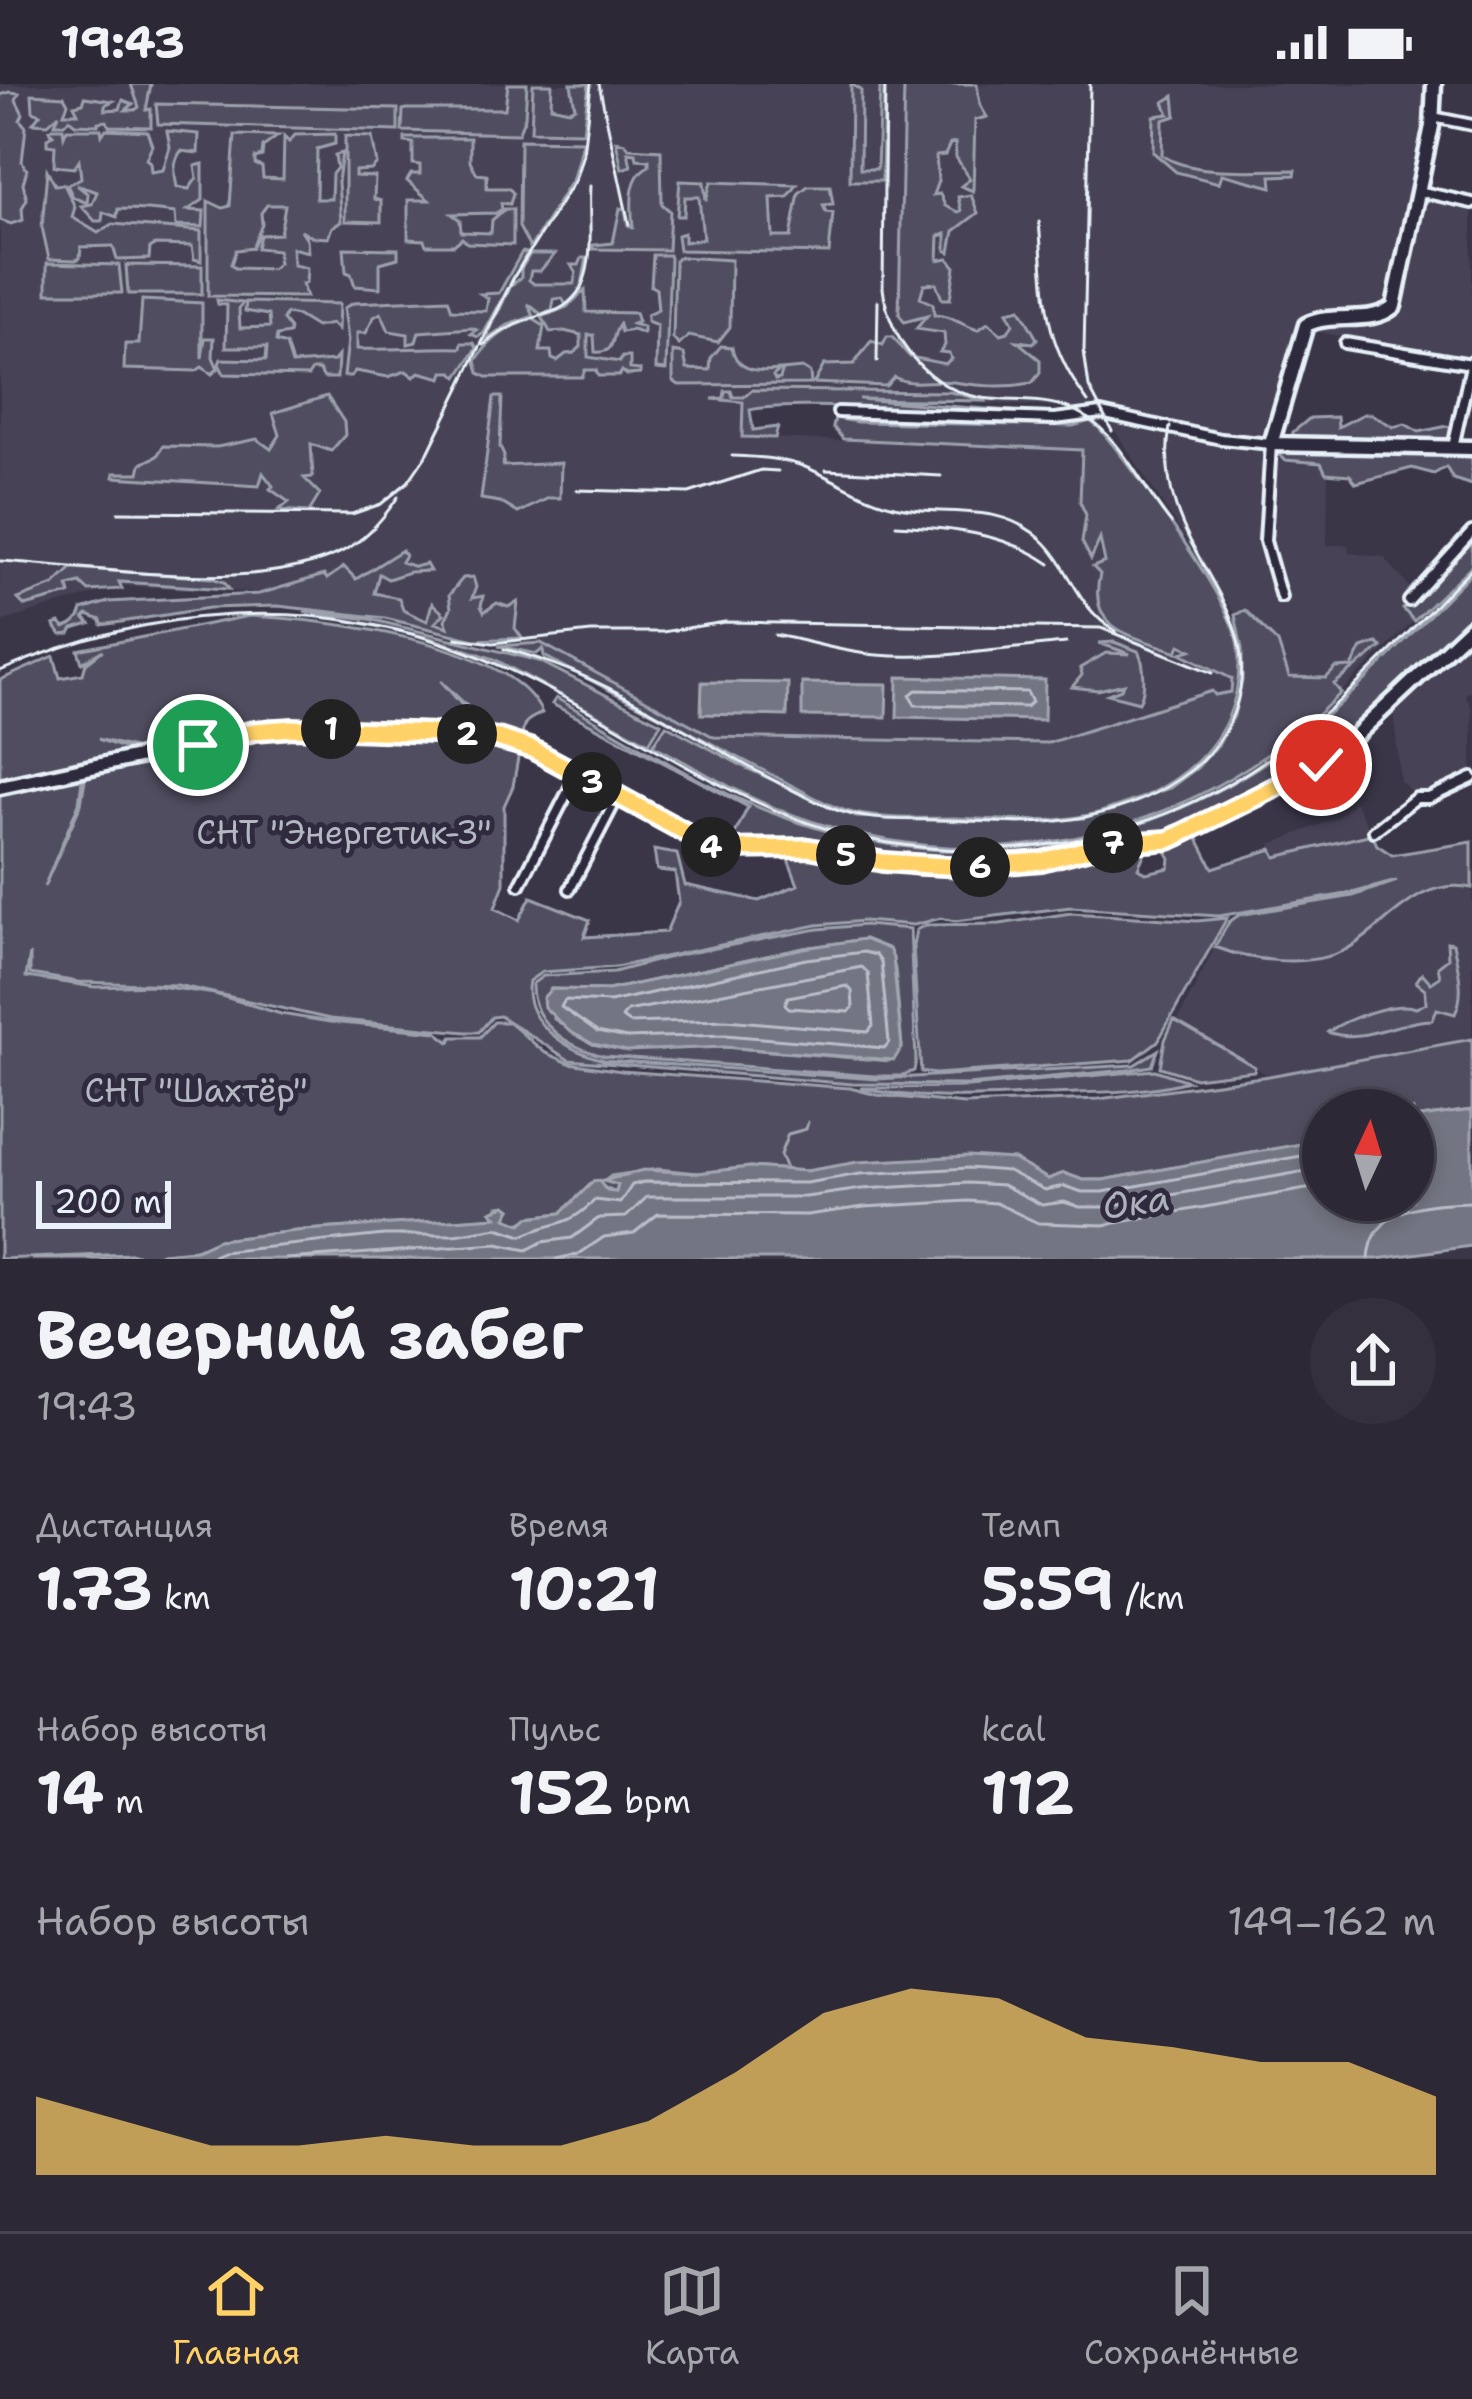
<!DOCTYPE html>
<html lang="ru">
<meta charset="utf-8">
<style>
:root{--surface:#2c2836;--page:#34303e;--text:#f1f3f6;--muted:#a6a6ad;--line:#484451;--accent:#ffd166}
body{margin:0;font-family:"Shantell Sans",sans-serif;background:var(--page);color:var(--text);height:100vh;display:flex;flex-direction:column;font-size:45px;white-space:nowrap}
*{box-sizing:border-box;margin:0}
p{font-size:39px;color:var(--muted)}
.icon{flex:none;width:66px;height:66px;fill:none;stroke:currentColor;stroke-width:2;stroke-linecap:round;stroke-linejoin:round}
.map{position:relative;height:1175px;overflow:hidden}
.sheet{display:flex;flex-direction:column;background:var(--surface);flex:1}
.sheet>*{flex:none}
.needle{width:78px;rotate:4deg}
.fabs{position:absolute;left:1302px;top:1005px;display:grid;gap:24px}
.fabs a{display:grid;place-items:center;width:132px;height:132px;border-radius:50%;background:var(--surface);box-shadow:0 6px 18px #0003,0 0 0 3px var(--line);font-size:60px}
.scale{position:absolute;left:36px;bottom:30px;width:135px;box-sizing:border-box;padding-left:12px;border:6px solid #e8f1f8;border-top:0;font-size:33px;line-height:42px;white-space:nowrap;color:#e8f1f8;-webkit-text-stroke:9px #2f2a3d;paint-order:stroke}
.pin{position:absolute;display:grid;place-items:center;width:102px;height:102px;color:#fff;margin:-51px;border:6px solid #fff;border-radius:50%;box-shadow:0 3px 12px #0007}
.km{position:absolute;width:60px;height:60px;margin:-30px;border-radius:50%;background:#222;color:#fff;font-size:33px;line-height:60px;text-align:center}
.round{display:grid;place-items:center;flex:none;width:126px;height:126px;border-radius:63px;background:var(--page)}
.head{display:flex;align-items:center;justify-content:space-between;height:204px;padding:0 36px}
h1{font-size:66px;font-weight:700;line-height:90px}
.metrics{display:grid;grid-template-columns:repeat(3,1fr);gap:18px;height:204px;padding:12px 36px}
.metrics div{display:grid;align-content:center}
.metrics b{font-size:60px;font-weight:700}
.metrics small{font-size:33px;font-weight:400}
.metrics p{font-size:33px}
.chart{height:336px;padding:24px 36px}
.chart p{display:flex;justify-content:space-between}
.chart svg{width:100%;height:216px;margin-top:12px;fill:var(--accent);opacity:.7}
.status{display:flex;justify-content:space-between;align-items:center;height:84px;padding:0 60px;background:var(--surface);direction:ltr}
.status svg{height:33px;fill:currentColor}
.menu{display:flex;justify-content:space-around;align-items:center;height:168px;border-top:3px solid var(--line);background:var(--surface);font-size:33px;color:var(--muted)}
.menu a{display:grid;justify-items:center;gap:6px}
.menu .on{color:var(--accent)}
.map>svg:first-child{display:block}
</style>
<div class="status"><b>19:43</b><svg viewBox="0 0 49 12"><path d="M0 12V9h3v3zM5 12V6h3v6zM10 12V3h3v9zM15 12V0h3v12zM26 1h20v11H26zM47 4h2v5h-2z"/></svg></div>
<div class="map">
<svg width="1472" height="1175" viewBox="0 0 1472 1175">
<rect width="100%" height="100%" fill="#3a3648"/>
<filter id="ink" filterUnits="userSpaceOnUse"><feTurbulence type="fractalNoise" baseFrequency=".00833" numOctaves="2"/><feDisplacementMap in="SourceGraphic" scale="24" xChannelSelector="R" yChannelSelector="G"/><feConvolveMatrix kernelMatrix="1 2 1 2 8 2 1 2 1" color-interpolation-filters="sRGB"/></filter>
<g filter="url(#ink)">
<path fill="#464354" d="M0 0H1437L1422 111 1472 123V277L1302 245 1270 375 1328 378 1327 461H1348L1349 469 1384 473 1417 512 1403 525 1414 537 1341 608 1333 600 1289 593 1284 570 1261 543 1245 526 1235 531 1106 333 1107 325 1086 331 1061 323 757 311 743 318 742 353 1082 366 1080 418 1097 456 1115 518 1232 592 1231 607 1215 611 1212 606 1048 658 714 652 541 559 525 560 522 554H474L364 513 121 502 0 538Z
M1472 546V605L1465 611 1472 625V690L1423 714 1415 711 1400 697 1393 621Z
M1355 717 1372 750 1276 774 1271 760 1337 734Z
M1459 802 1472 804V955L1269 992 1178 936 1215 863 1243 874 1295 876 1342 867 1417 810Z"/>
<path fill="#504e5f" stroke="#9ca0ac" stroke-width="3" fill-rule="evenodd" d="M131 0H151L146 26 151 25V43L109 42 107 37 98 38V41L75 40 69 35 64 40H55L59 30 48 40 33 39 40 30 33 27 32 10 64 12 68 19 64 29H78L74 21 83 19 85 13 113 17 105 21V26L120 25 123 16 133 20 126 26H135L139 23Z
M508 0H527L525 33 518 50 402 47 403 26 407 25H505Z
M533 0H552L551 22 569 26 575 23 571 0H589L583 48 531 47Z
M851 0 861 6 860 85H877L880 4 884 3 882 97H850Z
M904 0H977L980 21 987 33 975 36 973 107 961 102 970 95 956 73 955 59 950 60 945 71 936 72 938 97 933 111 940 110 945 122 958 128 961 127 958 113 971 111 978 129 954 147 950 168 946 166V150L939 152 938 176 948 174 955 183 950 215H942L936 199 924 200 920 214 933 220 934 231C950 231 964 242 978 246L988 239 1001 250 1008 248 1013 239 1007 228 1020 225 1037 255 1033 259 1017 257 1040 276V289L1032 299C1004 304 980 302 953 298 934 295 912 303 894 293L886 302 814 299 824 281 854 280 871 257 883 261 887 253H892L910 273 945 280 951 275 949 269 940 268 945 261 944 249 916 245 927 232 904 238 899 230Z
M10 8 19 9 16 16 23 30 20 36 26 43 22 78 27 86 23 99 27 115 22 124 23 136 11 140 0 136V11Z
M1174 12 1176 32 1163 36 1162 71C1191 92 1258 86 1296 86L1295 91 1271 92 1272 103 1222 90 1219 99 1176 88 1153 68 1154 32 1169 30 1164 18Z
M156 20 398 25V47L158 40Z
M53 44H63L64 52 67 45H101L102 51 106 45 147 47 152 61 146 75 150 78 151 88 163 86 170 63 167 47 199 50 198 69 181 67C173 78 174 89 177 103L189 105 197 94 195 82 203 80V116L188 126 204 127 203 143 176 142 175 129C154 126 138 125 118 125L117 133 103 128 102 137H95L81 122 92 120 97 108 77 101 88 110 87 119 73 113 67 101 81 94 79 76 74 84 54 82 55 62 47 61V54L53 51 49 46Z
M335 50V60L317 65 316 115H331L332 90 337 84 335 71 342 69 338 98 341 138 332 143 328 154 313 153 301 146 307 155 308 168 292 164 293 181 307 184 306 199 302 200 306 213 208 212V117L223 124 230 122 235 51 278 52 263 63 262 72 255 74V80L262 83 263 94 283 95 284 53 289 58 295 51ZM267 121H285L280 150 260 151 257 164 278 166V180L272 185 235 184 231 180 236 166 252 164 262 140 261 129Z
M345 52 372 53 377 80 371 86 355 87V92L375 93 374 115 381 117V138L345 137Z
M405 54H470V77L477 90 487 91V104H509L513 109 510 120 501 119 502 125 496 129 452 130 460 136 461 148 491 149 492 136 505 125H513V161L467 159 462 154 454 161H426L424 156 408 155V116H429L407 97 411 90H420V81L413 80V59L405 58Z
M520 56 583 57 573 94 530 164 519 143Z
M616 57 625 59 629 64 661 66 662 120 670 127 668 166 593 165V161L613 159 620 124 625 125 628 141 633 143C631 122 628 92 649 82V76L637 75 636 69 628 68 631 82 622 85Z
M47 86 55 101 64 100 75 123 72 133 98 149 113 140 201 147V177L194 175 192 162 155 161 150 164 149 175 117 176 113 162 81 163 80 174 76 176 49 175 42 143Z
M680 97 704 98 706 116 711 98 797 101 788 113 771 114 773 153H791L799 109 808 102H830L833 120 823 121 826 128 833 129 829 169 679 166 677 151 684 149V158L703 155 699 113H685L684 132H677Z
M344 164 398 165V174L380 179V204L355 202 351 190 346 188Z
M522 168 527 169 484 249 478 253 471 250 477 246 472 244 419 248 416 258 408 260V250L389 247 381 229 374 233 366 249H357V265C394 266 425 263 461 264L462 259H474L477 264 458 293 453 288H444L442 294 419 288 414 293 406 287 388 293 355 287 351 292H344L348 256 344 224 353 219 448 215 452 226 486 227 488 214 481 210 499 209Z
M530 170H555L540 187H531L529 196 534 200H574L576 188 571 181H579L582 174H587L581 206 566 221 562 214 554 215 552 227 541 230 528 220 534 232 508 241 485 257 511 201 521 194V185Z
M653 171H669L670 174 666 286 656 285 657 242 647 238V231L658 226 656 205 651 202Z
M680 173 731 176 730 243 718 258 689 252 679 261 673 255 675 176Z
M47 179 119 181 122 209H47Z
M126 181 202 182V210H128Z
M585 206 586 228 635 229 638 238 633 240 643 243V250L633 246 621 248 619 241C610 254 617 270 595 268L594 251H588V273L620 278 622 273H630V285L640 286V290L627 291 622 287 619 292H598L596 286H585L582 293H487L479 289 476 277C489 255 509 242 533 235L544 242 540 267H551L552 275 557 277 566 270 574 269 581 263V251L564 247 550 248 542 233 567 223Z
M142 216 202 219V274L205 254H214L213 273 218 285 212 290 202 283 196 287 124 285 125 260H139Z
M217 216 243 219 239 225 240 244 270 243 269 231 245 227 246 218 339 220 338 246 332 240 316 243 298 232 286 230 283 236 290 245 289 250 277 252 276 258 286 261 292 280 334 277 338 272 337 294H324L319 286H312L308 292 224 290 219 280 221 275 266 276 267 263H226L227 221 218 220Z
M721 262 732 263C736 288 759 288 780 286L773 292 775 296 780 295 782 286 802 284 810 289 811 300 679 301 673 297V268L684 270 687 285 710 286 711 274Z
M752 306 950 308 987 317 859 315 1051 330 857 326C845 320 762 322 750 326L753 346 778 343 775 354 742 353 743 318 712 315 724 314 725 307H731L733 313H744Z
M327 312 344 338 345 351 331 367 311 360 313 393 304 394 320 410 309 428 279 426 289 418 270 405 273 402 263 389 259 402 114 393V389H139L141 380 157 372 163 362 217 363 257 355 271 365 280 351 273 329Z
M494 313H502L500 363 504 372 503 382 561 379 560 414H549L518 429 500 418 481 415Z
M1364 330H1371L1393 343 1405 340 1419 348 1447 342 1453 345 1452 355 1445 359 1292 354 1293 348 1310 334 1337 333 1338 343Z
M835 334 857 338 1073 342 1090 337 1099 344C1130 380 1233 516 1238 563 1250 670 1150 728 1055 736 1021 738 987 735 954 734 921 734 886 736 854 729 833 724 814 713 795 703L544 572 543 565 537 570 498 562 541 559 714 653 1048 659 1212 607 1215 611 1231 608 1232 595 1181 569 1191 566 1180 561 1177 568C1133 551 1086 548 1100 490L1093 483 1105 478 1100 455 1091 475 1082 458 1086 431 1080 418 1082 366 843 355 833 343Z
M1284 365 1472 368V401L1453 395 1446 383 1434 390 1412 384 1356 399 1350 391 1326 389 1321 379 1285 376 1280 371Z
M1472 452V481L1414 537 1403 525Z
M402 466 405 471 401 478 415 483 426 480 430 487 409 488 388 495 379 490 374 509 399 514 403 526 427 537 432 519 444 530 435 539 448 543 445 536 451 524 449 511 463 494 473 493 476 503 472 514 483 512 481 522 484 528 497 519 508 523 518 518 515 544 522 554 475 556 385 534 278 522 209 524 102 541 101 536 87 531 84 534 90 540 73 545 70 550 61 551 54 541 60 539 64 544C74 541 80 535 82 526L108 518 259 510 324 491 327 495 344 483 356 495Z
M72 484 212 494 224 498 229 505 119 498 122 505 89 507 80 499 68 502 70 510 25 522 18 515 54 501Z
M1472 488V537L1328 672 1160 754 995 778 950 779 729 762 748 723 552 620 556 614C624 652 693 698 765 726 941 796 1132 776 1286 664 1354 615 1412 547 1472 488Z
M1245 526 1278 559 1289 593 1326 594 1336 584 1352 583 1362 564 1377 559 1382 563 1334 600 1341 609C1187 760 977 805 775 724 733 707 694 682 653 661L666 641 746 684 856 733 1019 739 1084 734 1170 704 1197 684 1219 660 1234 632 1242 597V565L1235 531Z
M304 527 370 535 539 577 661 639 649 659 494 575 427 553Z
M249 532C321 535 510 557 542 629 526 637 523 636 522 656L482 649 470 625 441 597 474 635 476 646 293 640 145 667 98 655 126 665 130 671 0 700V596L54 572 60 594 83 590 86 579 103 566 82 579 78 566Z
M1114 558 1138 567C1145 579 1146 607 1139 618L1108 610 1121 605 1124 600 1098 606 1072 603 1082 591 1080 584 1106 569 1130 570 1099 559Z
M277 648 421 654 520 663 513 702 504 722V800L495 824 519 836 531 813 590 836 584 853 666 848 679 818 675 788 657 786 654 766 677 770 685 801 759 817 798 801 784 765 929 787 1100 764H1147L1138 784 1146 789 1169 784 1170 774 1163 762 1194 747 1213 784 1272 765 1276 773 1372 750 1377 761 1392 771 1472 758V804C1414 792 1388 845 1343 867 1306 884 1251 877 1215 863L1229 838 1239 831 1353 812 1397 797 1352 809 1219 832 1071 823 955 837 941 834 914 841 864 837 817 841 616 883 542 888 529 897C521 939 569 967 604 976L877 995 1134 981 1158 966 1152 982 1127 986 967 1001 852 1000 569 976 500 932 492 933 479 948H466L330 935 177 901 78 898 30 890V870L26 893 95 903 152 901 215 910 281 930 330 938 437 948 450 958 452 953H480L494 938H509L544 968 569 979 622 987 850 1004 877 1011 964 1020 1099 1015 1269 992 1472 955V1026L1413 1034V1026H1323V1056L1103 1096H1083L1064 1089 1048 1095 1013 1075 806 1087 750 1083 698 1089 658 1085 611 1092 605 1097 618 1101 616 1109 593 1098 561 1129 529 1133 521 1140 505 1134 511 1125 506 1121 498 1122 499 1133 305 1146 218 1156 196 1166 162 1169 149 1175 133 1170 0 1175V707L83 689 79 719 44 803 81 720 86 689Z
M1071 829 1197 837 1227 834 1158 957 1133 976 935 990 921 988 913 862 916 846 926 841 1000 840Z
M865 841 910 845 916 976 914 987 901 992H875L604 972C568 963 531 940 532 900L543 892 614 888 678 871 818 845ZM864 855 889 865 895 885 902 963 889 977 724 963 627 966 593 960 554 935 551 905 608 906 804 864Z
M1447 858 1453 859C1457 882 1466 908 1455 930L1437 925 1432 936C1399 936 1361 961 1328 948 1346 935 1396 916 1416 924L1426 919 1425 905 1416 898 1422 889 1431 899 1440 893 1438 882 1448 874Z
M1174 936 1255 983 1254 987 1195 994 1160 983 1165 956Z
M1155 986 1188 997C1151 1007 1114 1008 1076 1009 1004 1011 932 1020 861 1004L968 1003Z"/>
<path fill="#737482" stroke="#a2a6b1" stroke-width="3" d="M898 593 1045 596 1044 636 897 633Z
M702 598 788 599 787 632 701 630Z
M802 599 887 600 886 633 802 632Z
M864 855 889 865 893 874 902 963 894 976 724 963 627 967 593 960 569 947 544 923 543 914 551 905 608 906 804 864Z
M1472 1026V1162L1377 1175H31L133 1170 149 1175 162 1169 196 1166 218 1156 305 1146 497 1133 491 1127 506 1121 511 1125 506 1134 521 1140 529 1133 561 1129 593 1098 599 1097 607 1107 616 1108 618 1101 603 1097 643 1086 698 1089 750 1083 806 1087 858 1078 968 1072 1013 1075 1048 1095 1064 1089 1083 1096H1103L1323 1056V1116H1413V1034Z"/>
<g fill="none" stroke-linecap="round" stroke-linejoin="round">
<path stroke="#b9bfc9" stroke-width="3" d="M916 606 1027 608 1032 618 1026 623 915 621 910 611Z
M864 868 876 871 881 878 889 958 885 964 725 951 627 954 597 948 561 923 565 916 610 918 806 875Z
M862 883 868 889 873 942 868 948 725 936 629 939 622 934 627 927Z
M847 902 852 907 853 923 849 928 789 924 785 920 788 913Z
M206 1175 222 1168 384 1151H455L498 1144 522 1152C554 1136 565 1146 595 1116L620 1119 632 1101 644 1098 806 1099 860 1090 968 1084 1008 1087 1045 1106 1064 1102 1082 1108H1103L1323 1068
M286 1175 497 1160 527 1166 542 1158 572 1154 599 1134 626 1133 647 1113H806L862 1105 968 1099 1003 1101 1042 1121 1064 1118 1080 1123H1104L1323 1084
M556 1175 579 1170 604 1153 634 1149 658 1130 807 1131 864 1123 968 1117 996 1119 1038 1139 1104 1141 1323 1102
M1369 1175C1372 1121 1429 1119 1472 1118"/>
<path stroke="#a2a6b1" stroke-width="3" d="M786 1085 780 1071 788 1050 806 1045 808 1038"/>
<defs>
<path id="minor" d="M1433 33 1472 41
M1418 107 1472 119
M1345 259 1471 280
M838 328 1055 335 1101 329 1221 355 1271 360 1265 457 1281 513
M1453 363 1472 277
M1409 517 1472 448
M1374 747 1416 714H1429L1472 694
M520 801 577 690
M570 805 618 712"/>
<path id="major" d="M1434 0 1432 42 1394 222C1372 242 1333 227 1306 241L1271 360 1472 364
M0 703 271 644 464 649 532 665 716 765 809 764 916 782 994 783 1042 777 1106 760 1153 759 1180 752 1337 669 1472 542"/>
</defs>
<use href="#minor" stroke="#e8f1f8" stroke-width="16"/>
<use href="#major" stroke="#e8f1f8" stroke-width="21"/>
<use href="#minor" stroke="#2f2a3d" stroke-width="8"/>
<use href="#major" stroke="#2f2a3d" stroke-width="12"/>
<path stroke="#e8f1f8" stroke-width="3" d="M599 0 629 140
M885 0 883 204C889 257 928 305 982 314 1016 319 1052 312 1083 331 1123 355 1142 404 1171 439
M1090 0 1084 267 1089 303 1112 347
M1039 138C1046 213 1041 255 1088 318
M484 261C505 242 526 237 552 228 603 210 587 145 590 102
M877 277 878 217
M732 372C757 373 782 374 805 383 838 396 863 416 899 423 949 433 998 417 1041 455 1071 482 1077 526 1116 547
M826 386 941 392
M577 406 689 409 761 386 778 387
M118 428 352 430 381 420 408 398 428 369 515 191 575 96 583 70 591 0
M896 441C949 444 1006 449 1050 480
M0 477C97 483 240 509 330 473 360 462 380 439 398 413
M775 551C810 557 843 569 877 571 939 576 1005 564 1066 559
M456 554 493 559 591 548H662L725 538 1101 544 1213 589
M504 565C623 593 720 677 831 724 868 739 910 735 949 736 985 737 1022 741 1058 737 1130 729 1216 694 1237 618 1266 515 1149 463 1170 343
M0 587C149 522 313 509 467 568 572 608 663 677 765 722 920 791 1108 778 1251 686 1334 633 1402 553 1472 484"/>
</g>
</g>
<g fill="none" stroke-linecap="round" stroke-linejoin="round" filter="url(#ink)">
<defs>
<path id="route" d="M198 661 254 647 293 644 464 650 498 654 532 665 716 765 809 764 883 778 961 783 1042 777 1106 760 1169 756 1321 681"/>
</defs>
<use href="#route" stroke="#fff" stroke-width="24"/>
<use href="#route" stroke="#ffd166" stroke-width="15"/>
</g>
<g text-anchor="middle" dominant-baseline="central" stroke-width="10" stroke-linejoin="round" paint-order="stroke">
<g font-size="33" fill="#b3b8c2" stroke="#2f2a3d">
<text x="344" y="748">СНТ "Энергетик-3"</text>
<text x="196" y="1006">СНТ "Шахтёр"</text>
</g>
<g font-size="36" font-style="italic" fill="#aeb2bd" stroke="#2f2a3d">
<text transform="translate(1136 1118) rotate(-8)">Ока</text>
</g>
</g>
</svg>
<div class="fabs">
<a><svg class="needle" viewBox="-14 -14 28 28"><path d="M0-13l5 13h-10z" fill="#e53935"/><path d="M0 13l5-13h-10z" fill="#a6a6ad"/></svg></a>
</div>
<div class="scale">200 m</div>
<div class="pin" style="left:198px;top:661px;background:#1e9e55"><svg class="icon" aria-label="arrive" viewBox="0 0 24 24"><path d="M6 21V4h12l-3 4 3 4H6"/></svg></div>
<div class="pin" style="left:1321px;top:681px;background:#d93025"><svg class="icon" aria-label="check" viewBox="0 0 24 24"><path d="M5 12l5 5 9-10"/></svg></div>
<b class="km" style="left:331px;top:645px">1</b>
<b class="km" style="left:467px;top:650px">2</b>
<b class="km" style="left:592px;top:698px">3</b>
<b class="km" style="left:711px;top:763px">4</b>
<b class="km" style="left:846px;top:771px">5</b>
<b class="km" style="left:980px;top:783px">6</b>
<b class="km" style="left:1113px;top:759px">7</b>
</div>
<section class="sheet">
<div class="head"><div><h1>Вечерний забег</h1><p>19:43</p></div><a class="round"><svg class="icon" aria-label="share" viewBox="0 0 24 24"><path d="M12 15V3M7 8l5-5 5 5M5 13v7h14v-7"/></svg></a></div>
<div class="metrics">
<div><p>Дистанция</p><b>1.73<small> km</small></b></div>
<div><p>Время</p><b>10:21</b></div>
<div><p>Темп</p><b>5:59<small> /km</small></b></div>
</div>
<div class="metrics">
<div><p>Набор высоты</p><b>14<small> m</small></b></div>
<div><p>Пульс</p><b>152<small> bpm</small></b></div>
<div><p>kcal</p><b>112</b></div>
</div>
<div class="chart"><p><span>Набор высоты</span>149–162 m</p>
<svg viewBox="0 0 160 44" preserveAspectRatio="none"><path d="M0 44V28L10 33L20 38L30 38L40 36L50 38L60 38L70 33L80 23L90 11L100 6L110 8L120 16L130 18L140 21L150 21L160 28V44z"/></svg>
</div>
</section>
<nav class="menu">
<a class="on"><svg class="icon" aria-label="home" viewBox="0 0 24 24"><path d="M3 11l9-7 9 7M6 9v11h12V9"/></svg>Главная</a>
<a><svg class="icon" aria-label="map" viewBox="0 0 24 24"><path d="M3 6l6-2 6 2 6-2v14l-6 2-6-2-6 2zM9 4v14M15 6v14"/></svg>Карта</a>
<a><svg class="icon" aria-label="saved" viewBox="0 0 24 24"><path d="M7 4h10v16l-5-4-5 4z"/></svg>Сохранённые</a>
</nav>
